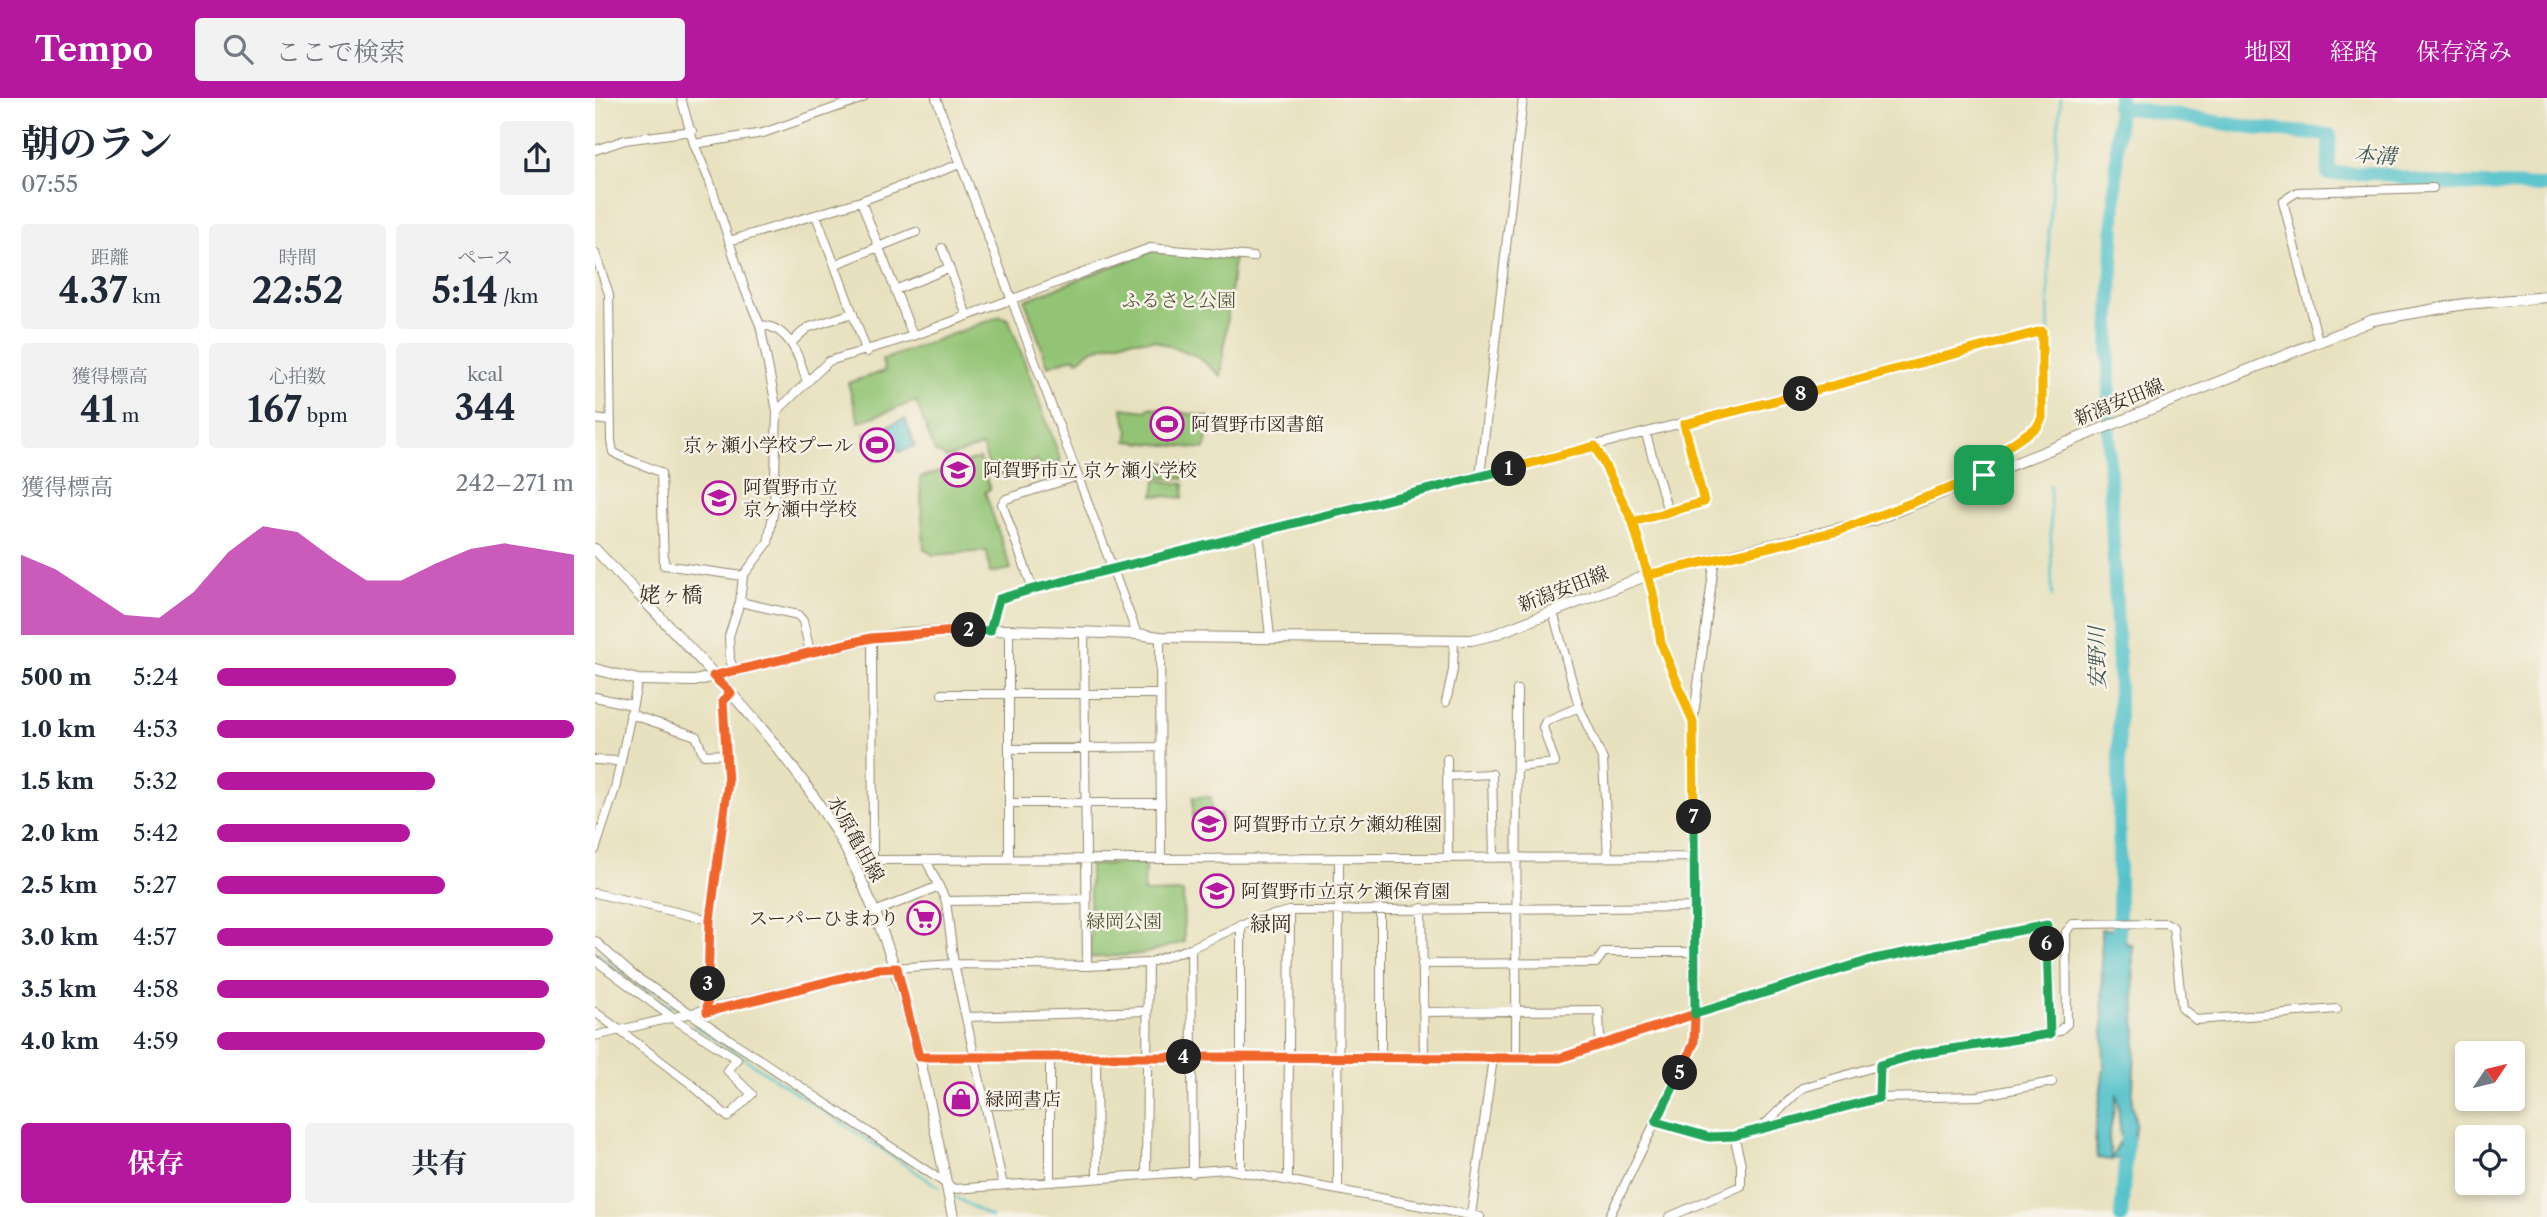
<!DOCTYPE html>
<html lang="ja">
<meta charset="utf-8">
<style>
:root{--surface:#fff;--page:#f2f2f3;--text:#1f2937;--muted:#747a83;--accent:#b5179e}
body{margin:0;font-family:"Libre Caslon Text","Noto Serif JP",serif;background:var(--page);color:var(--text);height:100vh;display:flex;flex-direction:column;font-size:26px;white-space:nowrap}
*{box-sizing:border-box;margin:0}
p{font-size:23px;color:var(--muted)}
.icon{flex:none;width:38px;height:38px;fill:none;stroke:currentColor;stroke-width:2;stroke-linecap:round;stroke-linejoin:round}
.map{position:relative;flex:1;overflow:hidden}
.side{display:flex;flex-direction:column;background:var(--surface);width:595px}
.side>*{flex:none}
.needle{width:46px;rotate:55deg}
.fabs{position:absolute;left:1860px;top:943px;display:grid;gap:14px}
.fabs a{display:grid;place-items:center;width:70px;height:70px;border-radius:7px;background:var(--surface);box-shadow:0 4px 10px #0003;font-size:35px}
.pin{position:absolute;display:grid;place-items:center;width:60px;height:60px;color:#fff;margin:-30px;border-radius:14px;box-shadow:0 4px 10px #0006}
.km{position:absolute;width:35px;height:35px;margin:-18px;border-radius:50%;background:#222;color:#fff;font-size:19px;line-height:35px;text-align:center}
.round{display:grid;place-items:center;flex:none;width:74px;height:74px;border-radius:7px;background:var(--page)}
.summary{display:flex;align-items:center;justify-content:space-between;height:119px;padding:0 21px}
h1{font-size:38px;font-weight:700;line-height:52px}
.stats{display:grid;grid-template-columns:repeat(3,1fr);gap:10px;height:119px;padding:7px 21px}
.stats div{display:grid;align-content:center;border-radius:7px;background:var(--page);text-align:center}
.stats b{font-size:35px;font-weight:700}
.stats small{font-size:19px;font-weight:400}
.stats p{font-size:19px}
.chart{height:196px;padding:14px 21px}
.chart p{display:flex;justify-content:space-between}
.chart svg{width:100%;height:126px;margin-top:7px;fill:var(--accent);opacity:.7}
.cta{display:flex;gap:14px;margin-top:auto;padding:14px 21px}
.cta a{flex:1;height:80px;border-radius:7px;background:var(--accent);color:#fff;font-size:28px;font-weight:700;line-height:80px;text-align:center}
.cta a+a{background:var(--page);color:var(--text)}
ul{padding:0 21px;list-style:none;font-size:23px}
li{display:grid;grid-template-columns:112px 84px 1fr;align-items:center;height:52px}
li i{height:18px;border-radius:9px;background:var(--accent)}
header{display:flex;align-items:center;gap:42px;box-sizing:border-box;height:98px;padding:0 35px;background:var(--accent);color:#fff}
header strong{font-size:33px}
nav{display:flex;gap:38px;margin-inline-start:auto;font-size:24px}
.search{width:490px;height:63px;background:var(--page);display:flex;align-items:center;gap:18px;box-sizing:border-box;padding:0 24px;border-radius:7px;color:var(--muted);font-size:26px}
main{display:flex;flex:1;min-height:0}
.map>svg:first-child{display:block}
</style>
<header>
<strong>Tempo</strong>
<div class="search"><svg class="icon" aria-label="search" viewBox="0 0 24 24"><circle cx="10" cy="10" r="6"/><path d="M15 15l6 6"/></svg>ここで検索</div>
<nav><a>地図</a><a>経路</a><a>保存済み</a></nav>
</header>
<main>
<section class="side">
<div class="summary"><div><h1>朝のラン</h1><p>07:55</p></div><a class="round"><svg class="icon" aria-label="share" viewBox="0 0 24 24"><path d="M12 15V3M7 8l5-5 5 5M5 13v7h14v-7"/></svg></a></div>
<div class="stats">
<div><p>距離</p><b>4.37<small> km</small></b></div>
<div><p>時間</p><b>22:52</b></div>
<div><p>ペース</p><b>5:14<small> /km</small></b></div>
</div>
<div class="stats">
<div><p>獲得標高</p><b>41<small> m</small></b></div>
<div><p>心拍数</p><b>167<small> bpm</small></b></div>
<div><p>kcal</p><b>344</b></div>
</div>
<div class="chart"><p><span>獲得標高</span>242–271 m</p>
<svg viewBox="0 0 160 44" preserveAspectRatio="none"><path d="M0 44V16L10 21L20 29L30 37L40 38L50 29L60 15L70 6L80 8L90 17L100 25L110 25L120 19L130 14L140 12L150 14L160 16V44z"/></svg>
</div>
<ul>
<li><b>500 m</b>5:24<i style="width:67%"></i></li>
<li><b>1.0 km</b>4:53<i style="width:100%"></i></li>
<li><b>1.5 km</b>5:32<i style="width:61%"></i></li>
<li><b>2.0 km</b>5:42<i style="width:54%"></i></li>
<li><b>2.5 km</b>5:27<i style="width:64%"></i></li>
<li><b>3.0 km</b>4:57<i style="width:94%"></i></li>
<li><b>3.5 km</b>4:58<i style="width:93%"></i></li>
<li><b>4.0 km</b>4:59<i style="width:92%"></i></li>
</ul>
<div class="cta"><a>保存</a><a>共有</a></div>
</section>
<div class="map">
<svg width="1952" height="1119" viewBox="0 0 1952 1119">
<rect width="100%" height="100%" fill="#f7f3e8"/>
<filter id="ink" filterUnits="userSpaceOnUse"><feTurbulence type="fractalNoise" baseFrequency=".0143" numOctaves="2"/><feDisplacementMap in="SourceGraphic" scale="14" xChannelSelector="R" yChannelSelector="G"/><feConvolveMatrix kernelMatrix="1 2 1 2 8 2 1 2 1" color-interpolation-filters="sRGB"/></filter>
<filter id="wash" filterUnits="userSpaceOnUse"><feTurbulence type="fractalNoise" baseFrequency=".00686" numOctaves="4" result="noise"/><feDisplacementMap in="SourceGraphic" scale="28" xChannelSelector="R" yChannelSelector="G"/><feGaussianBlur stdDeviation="1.57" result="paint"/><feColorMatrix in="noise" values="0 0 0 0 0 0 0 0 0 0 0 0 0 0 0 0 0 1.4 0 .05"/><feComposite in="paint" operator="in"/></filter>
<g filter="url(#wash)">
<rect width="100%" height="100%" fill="#e8e1bf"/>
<path fill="#93c474" stroke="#677749" stroke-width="2" d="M557 153 639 161 626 278 602 258 559 242H532L498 251 482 263 480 259 453 268 430 202Z
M406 218 414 222 466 363 446 372 442 362 398 379 387 348 352 360 340 354 321 303 264 324 253 285 290 273 287 262Z
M554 309 614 319 610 351 532 343 534 333 527 310 552 313Z
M384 360 395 391 390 394 416 471 395 475 392 453 338 457 329 451 325 380Z
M563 364 591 367 590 381 561 378Z
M561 382 589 386 588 400 559 397Z
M598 699H616L617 716H626V726H605L598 720Z
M550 765 549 795 588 794 589 844 547 856 495 860V767Z"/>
<path fill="#54c2cb" stroke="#487674" stroke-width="2" fill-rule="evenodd" d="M310 321 320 348 304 354 294 327Z
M285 330 295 357 280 363 269 336Z
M1506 831C1521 831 1527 831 1532 846H1537L1541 938 1537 1006 1541 1026 1536 1056 1516 1062 1502 1060 1500 1035 1509 969ZM1522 995 1526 1041 1516 1061 1514 1039Z"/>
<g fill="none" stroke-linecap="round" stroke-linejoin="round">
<path stroke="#54c2cb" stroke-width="2.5" d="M1453 281 1454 131 1466 0
M1455 387 1457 498
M0 854 77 911
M99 927 344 1089
M362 1100 396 1119"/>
<path stroke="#54c2cb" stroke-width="14" d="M1524 0 1514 245V361L1524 572V838
M1522 8 1665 31 1735 37 1733 76 1781 75 1842 86 1952 88
M1526 1119 1532 1040"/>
</g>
</g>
<g filter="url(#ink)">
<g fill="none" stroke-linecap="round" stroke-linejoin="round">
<defs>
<path id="minor" d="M86 0 99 46 115 84 149 189 165 227 182 313 179 410 173 445 148 478 145 504 134 538 135 562 139 572
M341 0 542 536
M99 46 168 35 268 0
M0 52 30 42 97 33
M266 103 318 238
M221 117 272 254
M134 143 266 103 365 66
M347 150 372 218
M0 155 14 196 16 343 18 354C33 364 50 366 66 375L69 467 148 478
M241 166 321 134
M300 192 354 170
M165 227C195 228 205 261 212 284
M1723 243 1688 103 1702 94 1838 90
M197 244 212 230 258 215
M182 313 234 263 318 238 555 150 659 159
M0 321 15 323
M1051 336 1073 414
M1000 348 1038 424 1058 495 1066 545 1097 622
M885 378 928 0
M1038 424 1109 404 1089 326
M664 435 675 539
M438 491 407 406 411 401 483 378
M145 504 203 517 208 523 215 554
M958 514 984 609 1008 662 1013 759
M395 532 404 501 438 491 1447 233V320L1442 329 1388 365 1389 378
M489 535 492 868
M565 539 566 761
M277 540 278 762 1099 759
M347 596H565
M0 599 37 607
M851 604 858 572 859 542
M35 616 101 638 109 657 131 656
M414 651 565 649
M852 661 853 760
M0 662 25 663
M922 669 960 665 948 629 951 623 984 609
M854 678 897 676 899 760
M414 705H566
M0 752 20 691 43 582
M414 761V532
M331 762 351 803 359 866 408 1087
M0 795 115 822
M351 803 491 801
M827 810 829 960
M786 811V960
M280 814 344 788
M0 843 38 877 359 1091 632 1071 885 1119
M596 850 598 1075
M0 862 79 921 142 961 132 972 157 996 133 1019 95 985 0 914
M827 866 1001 865 1009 854H1098
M112 914 115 822 133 686 128 603 136 595
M828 914 1004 912 1005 945
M372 919 552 913
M0 938 282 871 359 866 492 868 553 865 596 850 657 822 695 813 1100 809
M324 959 965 960 1199 884 1279 861 1452 827 1455 936
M921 959 922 592
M501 960 502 1080
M1284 1000 1285 967
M392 1007H455
M1061 1024 1114 1039 1139 1038 1166 1030 1207 990 1323 956 1464 933 1472 926 1471 834 1478 826 1571 825 1578 829 1587 910 1601 922 1742 911
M1169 1029 1284 1000 1383 998 1457 984
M646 1073V826
M551 1076 553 865
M693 1082 695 813
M455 1083V961
M743 1092 744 760
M876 1117 898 960
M1014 1119 1099 945 1098 624 1120 460
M1074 1119 1146 1088V1066L1139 1038"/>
<path id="major" d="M0 451C87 544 203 652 259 767 312 877 334 999 358 1119
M0 571 43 582 100 583 215 554 305 535 414 532 542 536 565 539 876 542 898 537 1053 477 1279 422 1778 222 1870 206 1952 199"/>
</defs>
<use href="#minor" stroke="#92866e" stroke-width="10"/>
<use href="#major" stroke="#92866e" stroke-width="12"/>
<use href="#minor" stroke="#fff" stroke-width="8"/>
<use href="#major" stroke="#fff" stroke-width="10"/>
</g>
</g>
<g fill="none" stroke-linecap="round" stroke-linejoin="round" filter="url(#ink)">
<defs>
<path id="split-1" d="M914 371 1000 348 1038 424 1053 477 1243 433 1389 377"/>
<path id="split-2" d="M374 532 395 533 404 501 438 491 914 371"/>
<path id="split-3" d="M113 886 115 822 133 685 128 603 136 595 118 578 276 540 374 532"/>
<path id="split-4" d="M113 886 112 914 282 871 302 870 324 959H589"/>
<path id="split-5" d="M589 959 965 960 1100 916 1099 945 1085 975"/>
<path id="split-6" d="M1085 975 1061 1024 1114 1039 1139 1038 1284 1000 1285 967 1323 956 1455 936 1452 846"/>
<path id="split-7" d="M1099 719 1100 916 1279 861 1452 827V846"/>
<path id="split-8" d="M1099 719 1098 624 1066 545 1058 495 1038 424 1109 404 1089 326 1206 296"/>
<path id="split-9" d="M1206 296 1447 233V320L1442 329 1388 365 1389 377"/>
</defs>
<use href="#split-1" stroke="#fff" stroke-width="14"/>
<use href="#split-2" stroke="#fff" stroke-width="14"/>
<use href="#split-3" stroke="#fff" stroke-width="14"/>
<use href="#split-4" stroke="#fff" stroke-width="14"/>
<use href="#split-5" stroke="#fff" stroke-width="14"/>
<use href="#split-6" stroke="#fff" stroke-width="14"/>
<use href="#split-7" stroke="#fff" stroke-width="14"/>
<use href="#split-8" stroke="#fff" stroke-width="14"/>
<use href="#split-9" stroke="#fff" stroke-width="14"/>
<use href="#split-1" stroke="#f5b400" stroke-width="9"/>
<use href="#split-2" stroke="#22a559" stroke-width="9"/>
<use href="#split-3" stroke="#f0652b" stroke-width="9"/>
<use href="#split-4" stroke="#f0652b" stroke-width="9"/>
<use href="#split-5" stroke="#f0652b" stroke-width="9"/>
<use href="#split-6" stroke="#22a559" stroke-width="9"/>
<use href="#split-7" stroke="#22a559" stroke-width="9"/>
<use href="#split-8" stroke="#f5b400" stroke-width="9"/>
<use href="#split-9" stroke="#f5b400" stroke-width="9"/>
</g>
<defs>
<symbol id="stadium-ring" viewBox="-11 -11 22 22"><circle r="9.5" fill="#f7f3e8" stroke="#b5179e" stroke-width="1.5"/><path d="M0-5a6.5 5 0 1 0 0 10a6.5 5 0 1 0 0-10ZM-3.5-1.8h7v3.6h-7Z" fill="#b5179e"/></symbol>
<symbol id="school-ring" viewBox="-11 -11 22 22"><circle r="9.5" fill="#f7f3e8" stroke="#b5179e" stroke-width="1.5"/><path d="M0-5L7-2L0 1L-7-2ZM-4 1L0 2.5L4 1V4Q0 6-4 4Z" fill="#b5179e"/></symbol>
<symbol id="supermarket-ring" viewBox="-11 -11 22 22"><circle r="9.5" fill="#f7f3e8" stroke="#b5179e" stroke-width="1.5"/><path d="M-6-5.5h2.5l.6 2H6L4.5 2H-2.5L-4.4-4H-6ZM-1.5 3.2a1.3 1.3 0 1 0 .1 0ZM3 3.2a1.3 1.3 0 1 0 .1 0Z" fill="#b5179e"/></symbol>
<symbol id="shop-ring" viewBox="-11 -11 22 22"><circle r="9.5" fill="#f7f3e8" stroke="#b5179e" stroke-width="1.5"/><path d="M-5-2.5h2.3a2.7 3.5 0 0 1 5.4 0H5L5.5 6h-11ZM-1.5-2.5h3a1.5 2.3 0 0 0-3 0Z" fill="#b5179e"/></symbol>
</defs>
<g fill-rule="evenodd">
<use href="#stadium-ring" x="553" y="307" width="38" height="38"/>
<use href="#stadium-ring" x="263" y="328" width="38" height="38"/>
<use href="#school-ring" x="344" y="353" width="38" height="38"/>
<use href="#school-ring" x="105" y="381" width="38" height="38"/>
<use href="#school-ring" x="595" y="707" width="38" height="38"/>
<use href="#school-ring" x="603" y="774" width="38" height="38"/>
<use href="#supermarket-ring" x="310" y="801" width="38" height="38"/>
<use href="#shop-ring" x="347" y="982" width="38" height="38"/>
</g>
<g text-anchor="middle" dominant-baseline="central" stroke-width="5" stroke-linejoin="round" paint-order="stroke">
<g font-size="19" fill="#555838" stroke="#f7f3e8">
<text x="584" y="202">ふるさと公園</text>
<text x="529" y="823">緑岡公園</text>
</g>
<g font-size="19" fill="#3b2a1e" stroke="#f7f3e8">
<text transform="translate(1524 304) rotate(-22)">新潟安田線</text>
<text transform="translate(968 491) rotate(-21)">新潟安田線</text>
<text transform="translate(261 741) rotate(61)">水原亀田線</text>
</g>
<g font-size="19" fill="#3b2a1e" stroke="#f7f3e8" text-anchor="start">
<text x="596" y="326">阿賀野市図書館</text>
<text x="258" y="347" text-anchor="end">京ヶ瀬小学校プール</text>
<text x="388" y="372">阿賀野市立 京ケ瀬小学校</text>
<text x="148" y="389">阿賀野市立<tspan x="148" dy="22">京ケ瀬中学校</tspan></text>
<text x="638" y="726">阿賀野市立京ケ瀬幼稚園</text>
<text x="646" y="793">阿賀野市立京ケ瀬保育園</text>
<text x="304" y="820" text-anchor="end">スーパーひまわり</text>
<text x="390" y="1001">緑岡書店</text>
</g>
<g font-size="21" font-style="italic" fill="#425852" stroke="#f7f3e8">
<text transform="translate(1780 57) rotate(4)">本溝</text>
<text transform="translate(1502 560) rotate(-91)">安野川</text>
</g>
<g font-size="21" fill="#3b2a1e" stroke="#f7f3e8">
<text x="76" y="496">姥ヶ橋</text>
<text x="676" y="825">緑岡</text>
</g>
</g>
</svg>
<div class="fabs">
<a><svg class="needle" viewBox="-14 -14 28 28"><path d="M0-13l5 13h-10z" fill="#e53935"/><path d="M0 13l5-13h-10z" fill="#747a83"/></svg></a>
<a><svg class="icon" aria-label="locate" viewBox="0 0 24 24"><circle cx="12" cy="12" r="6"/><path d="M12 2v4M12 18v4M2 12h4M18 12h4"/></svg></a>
</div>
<div class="pin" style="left:1389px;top:377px;background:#1e9e55"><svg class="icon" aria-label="arrive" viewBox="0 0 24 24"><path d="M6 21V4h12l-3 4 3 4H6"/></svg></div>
<b class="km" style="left:914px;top:371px">1</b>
<b class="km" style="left:374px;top:532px">2</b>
<b class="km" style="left:113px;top:886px">3</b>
<b class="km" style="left:589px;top:959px">4</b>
<b class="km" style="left:1085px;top:975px">5</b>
<b class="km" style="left:1452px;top:846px">6</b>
<b class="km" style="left:1099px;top:719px">7</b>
<b class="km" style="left:1206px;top:296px">8</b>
</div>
</main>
